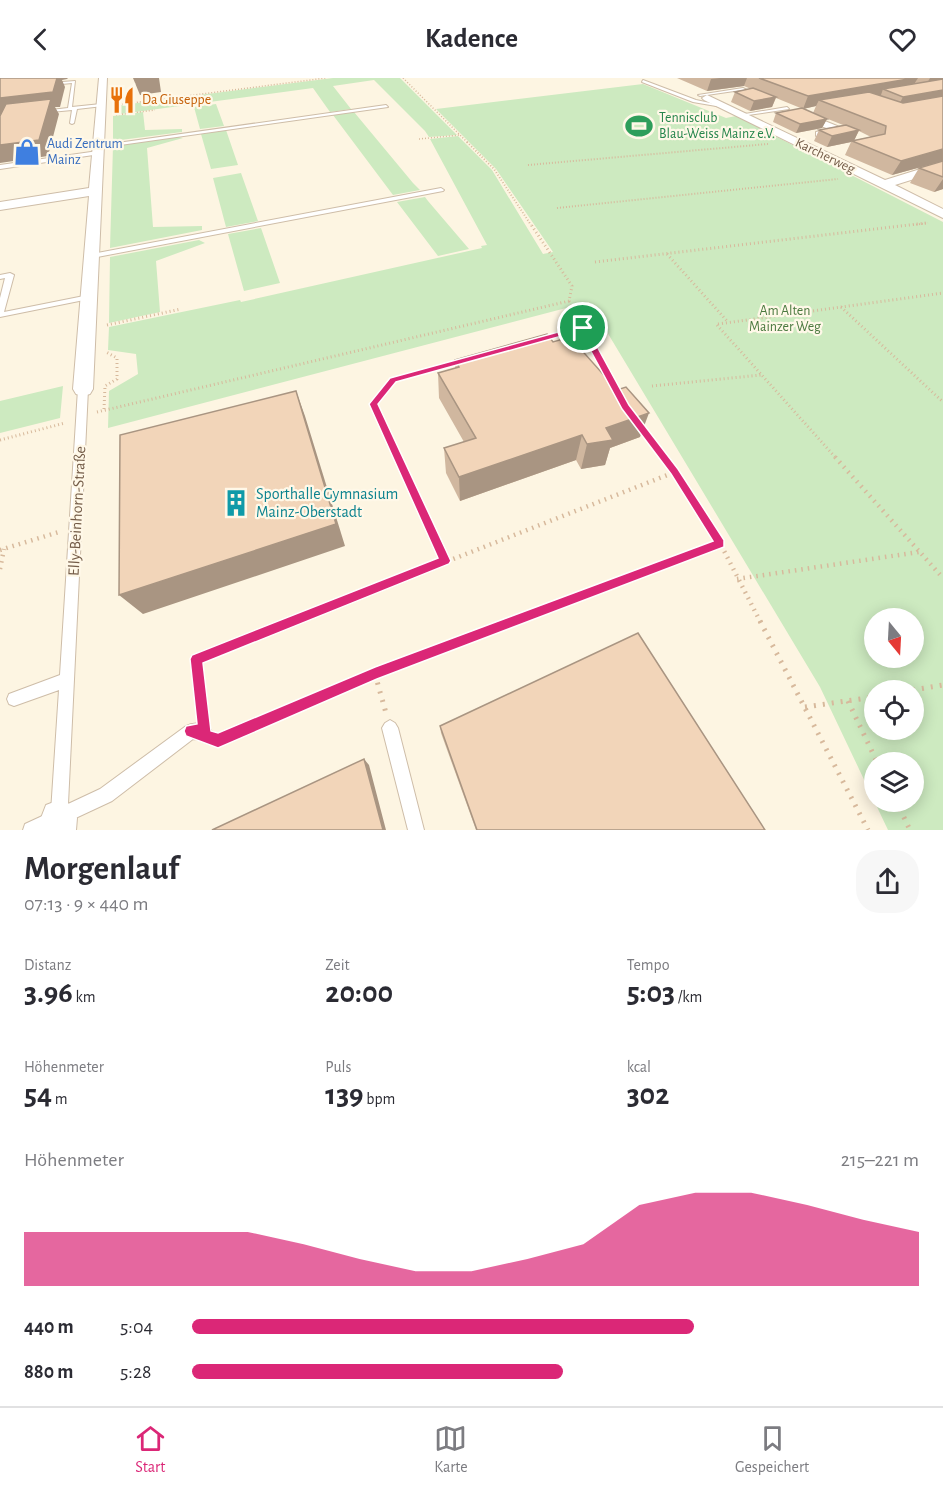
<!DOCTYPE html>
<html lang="de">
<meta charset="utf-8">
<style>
:root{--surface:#fff;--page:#f7f7f7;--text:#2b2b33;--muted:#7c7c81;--line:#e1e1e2;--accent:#db2777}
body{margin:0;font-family:"Alegreya Sans",sans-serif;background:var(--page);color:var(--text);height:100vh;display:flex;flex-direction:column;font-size:22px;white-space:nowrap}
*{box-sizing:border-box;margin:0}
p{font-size:20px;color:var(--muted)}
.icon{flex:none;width:33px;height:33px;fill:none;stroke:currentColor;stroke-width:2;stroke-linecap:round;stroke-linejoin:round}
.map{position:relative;height:752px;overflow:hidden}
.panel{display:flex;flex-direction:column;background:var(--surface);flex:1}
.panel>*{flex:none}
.needle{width:39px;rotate:162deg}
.fabs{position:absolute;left:864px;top:530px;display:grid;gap:12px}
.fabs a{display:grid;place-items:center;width:60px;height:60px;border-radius:50%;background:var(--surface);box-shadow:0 3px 15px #0003;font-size:30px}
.pin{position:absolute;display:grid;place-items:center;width:51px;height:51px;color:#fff;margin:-26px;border:3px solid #fff;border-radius:50%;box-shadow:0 2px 6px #0007}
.round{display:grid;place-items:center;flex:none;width:63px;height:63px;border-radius:24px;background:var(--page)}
.summary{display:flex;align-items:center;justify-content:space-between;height:102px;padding:0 24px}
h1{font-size:33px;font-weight:600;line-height:45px}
.metrics{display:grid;grid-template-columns:repeat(3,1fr);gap:9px;height:102px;padding:6px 24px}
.metrics div{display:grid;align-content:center}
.metrics b{font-size:30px;font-weight:600}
.metrics small{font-size:16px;font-weight:400}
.metrics p{font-size:16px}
.chart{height:168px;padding:12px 24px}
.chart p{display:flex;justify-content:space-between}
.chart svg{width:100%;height:108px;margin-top:6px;fill:var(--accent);opacity:.7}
ul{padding:0 24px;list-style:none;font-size:20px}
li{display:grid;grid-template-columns:96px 72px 1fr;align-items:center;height:45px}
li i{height:15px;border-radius:8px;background:var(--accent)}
header{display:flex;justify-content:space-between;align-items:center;height:78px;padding:0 24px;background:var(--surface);font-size:27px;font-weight:600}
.menu{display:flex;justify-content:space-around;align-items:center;height:84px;border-top:2px solid var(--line);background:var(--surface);font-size:16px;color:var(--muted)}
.menu a{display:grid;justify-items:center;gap:3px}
.menu .current{color:var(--accent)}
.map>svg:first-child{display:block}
</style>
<header><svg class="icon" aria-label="back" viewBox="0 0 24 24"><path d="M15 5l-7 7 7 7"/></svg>Kadence<svg class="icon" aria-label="heart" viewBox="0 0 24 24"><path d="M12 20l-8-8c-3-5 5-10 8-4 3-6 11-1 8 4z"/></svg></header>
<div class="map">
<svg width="943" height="752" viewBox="0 0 943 752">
<rect width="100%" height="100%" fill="#fdf5e2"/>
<path fill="#cdeac0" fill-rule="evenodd" d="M333 0H400L457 57 429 59 425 53 374 2 333 8 351 31 330 34 313 10 113 37 114 28Z
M643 6 726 40 736 38 943 144V752H888L820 609 589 224 108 350 109 313 138 296 136 276 108 272 109 249 240 222 241 224 482 170 481 168 487 167 430 61 458 58 492 92 543 176 553 174 496 91 436 31ZM874 540H914V579H874ZM874 612H914V651H874ZM874 684H914V723H874Z
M216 26 224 48 200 51 194 29Z
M143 34 145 52 182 51V54L113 63V38Z
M354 34 413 105 420 112 393 117 333 37Z
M226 52 238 87 211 91 201 56Z
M178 59 183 60 147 70 153 149 202 148V152L110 170 113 68Z
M241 95 258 143 226 149 213 100Z
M425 119 428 123 469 171 438 178 397 124Z
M261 150 280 205 244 213 228 156Z
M199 162 205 165 156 183 160 234 109 245 110 179Z
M63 308 60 340 0 355V323Z"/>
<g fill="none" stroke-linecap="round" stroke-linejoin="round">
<defs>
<path id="service" d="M643 2 696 22 724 28 722 29 693 24 642 4Z
M75 3 72 29 101 26 103 28 77 31 74 45 72 46 70 45 72 32 40 35 42 33 68 30 72 5 51 7 50 5Z
M743 10 753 15 751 16 741 12 700 18 698 17Z
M386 27 388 29 99 70 96 68Z
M787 29 789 31 741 38 739 37Z
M98 73 100 76 0 91V87Z
M441 110 444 112 443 113 92 180 88 178 92 176Z
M10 195 14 197 4 234 89 217 93 219 89 221 0 239V220L5 200 0 201V197Z
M83 308 88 311 68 726 100 711 186 648C193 644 202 645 209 649L212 654 209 659 204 662 193 661 112 723 50 752H23L25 746 51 734 59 612 14 628 9 626 7 621 9 616 60 597 78 311Z
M390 642 395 645 398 650 424 752H408L382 650 385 645Z"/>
<path id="minor" d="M99 0H107L93 311 90 316 83 318 76 316 73 311 89 118 0 132V124L89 110Z
M707 17 885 102 943 84V92L895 107 943 131V140L704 22 702 20Z
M792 33H800L847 52 842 55 816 58V54L829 51 792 37Z
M59 722 72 727 77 740 76 752H40L41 740 46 727Z"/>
</defs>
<use href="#service" stroke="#cebda8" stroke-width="2"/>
<use href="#minor" stroke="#cebda8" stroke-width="2"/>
<path stroke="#d7b99c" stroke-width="1.5" stroke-dasharray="1 2" stroke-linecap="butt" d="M403 0 468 65
M116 27 326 0
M116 37 155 32
M419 61 460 57"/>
<path stroke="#d7b99c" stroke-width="2" stroke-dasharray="1 2" stroke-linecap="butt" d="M467 64 494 91 531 147
M528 87 768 66
M557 130 838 101
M913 147 928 145"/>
<path stroke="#d7b99c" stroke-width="3" stroke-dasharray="1 3" stroke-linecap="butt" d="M667 176 728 244
M595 184 926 145
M569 223 616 312
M841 229 943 324
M718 246 943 215
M107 247 181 231
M717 247 836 380
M545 260 583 250
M652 308 761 297
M104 331 105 308 117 301V280L106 274
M97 334 569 223 572 208 530 145
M641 348 665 380
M0 362 65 345
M398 380 374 326 393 302 460 284"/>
<path stroke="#d7b99c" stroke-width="4.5" stroke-dasharray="1.5 5" stroke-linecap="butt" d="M398 379 445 483
M664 379 675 394
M835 379 943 500
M0 472 59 454
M0 491 4 471
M737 501 919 474
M290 545 675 394 720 465 761 545
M509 545 720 465"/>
<path stroke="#d7b99c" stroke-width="5" stroke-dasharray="2 7" stroke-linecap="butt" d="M760 543 868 752
M375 596 386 635
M913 612 943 607
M848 623 877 684
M805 629 874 619
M202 635 197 581 294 543
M220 662 375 595 513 543
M896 723 910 752"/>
<use href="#service" fill="#fff" fill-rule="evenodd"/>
<use href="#minor" fill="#fff" fill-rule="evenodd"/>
</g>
<path fill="#d0b79f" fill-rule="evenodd" d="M677 0H943V83L892 97 845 77 851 64 827 69 814 63 819 52 843 47 813 35 816 28 803 31 776 20 772 29 750 33 731 24 735 14 751 11 744 8 707 13ZM859 53 871 59 854 62Z
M776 35 827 41 822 50 796 55 773 44Z
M943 83V111L934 114 910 105 919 90Z
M455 282 640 359 610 370 605 387 581 391 576 382 460 423 446 395 444 370 464 364 439 320 438 295 455 290Z
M440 648 765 752H476L441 655Z"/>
<path fill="#a99582" d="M37 0H68L67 1 62 2 65 9 60 29H55L59 36 48 78 0 85V20Z
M133 0H159L161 14 140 17Z
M720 0H747L744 8 707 13 711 1Z
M914 0H918L911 11H883L881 17 829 26 819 22 816 28 803 31 808 18Z
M930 0H943V6L925 9Z
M943 12V22L896 32 903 19Z
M776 19 772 29 750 33 754 23Z
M827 41 822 50 796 55 800 46Z
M859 52 854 63H852L851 64 827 69 832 58Z
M943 71V83L892 97 901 83Z
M943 101V111L934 114Z
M296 313 305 338 345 468 143 536 119 517Z
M649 335 640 359 610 370 605 387 581 391 587 366 606 350Z
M582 357 576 382 460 423 459 399Z
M364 681 369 687 386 752H383Z"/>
<path fill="#f2d5b9" stroke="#a99582" stroke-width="1.5" d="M0 0H57L53 14 0 20Z
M759 0H914L808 18Z
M943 1V12L903 19 883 11Z
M753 10 776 19 754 23 735 14Z
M869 14 903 25 943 18V71L901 83 852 63 885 56 886 48 819 22Z
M51 21 39 62 0 67V38L6 26Z
M802 30 827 41 800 46 776 35Z
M846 47 859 52 832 58 819 52Z
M943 83V99L919 90Z
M547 256 553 264 570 259 617 312 626 309 649 335 606 350 613 362 587 366 582 357 459 399 444 370 476 360 438 295 459 289 455 282Z
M296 313 336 446 119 517 120 357Z
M638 555 765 752H477L440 648Z
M364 681 383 752H212Z"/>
<path fill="#db2777" stroke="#fff" stroke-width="1.5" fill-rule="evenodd" d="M580 248 587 250 629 327 678 391 724 462V469L377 601 218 670 186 658 184 653 186 648 197 646 190 581 192 577 438 480 369 326 390 300ZM580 253 622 331 671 396 713 463 375 589 218 655 211 653 203 585 449 486 451 483 378 326 396 304Z"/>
<defs>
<symbol id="restaurant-bare" viewBox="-9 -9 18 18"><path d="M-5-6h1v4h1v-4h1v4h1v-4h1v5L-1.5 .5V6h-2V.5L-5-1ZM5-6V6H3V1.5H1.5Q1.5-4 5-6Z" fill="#e8710a" stroke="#fff8e8" stroke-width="2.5" paint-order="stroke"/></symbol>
<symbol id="stadium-bare" viewBox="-9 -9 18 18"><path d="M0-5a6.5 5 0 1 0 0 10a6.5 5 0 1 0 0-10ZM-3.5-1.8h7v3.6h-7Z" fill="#2e9e5b" stroke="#fff8e8" stroke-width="2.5" paint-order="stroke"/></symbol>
<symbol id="shop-bare" viewBox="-9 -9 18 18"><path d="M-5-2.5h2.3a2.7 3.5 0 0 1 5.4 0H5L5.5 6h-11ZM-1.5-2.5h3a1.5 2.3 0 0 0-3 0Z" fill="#3f7fe0" stroke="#fff8e8" stroke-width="2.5" paint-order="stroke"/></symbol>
<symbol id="building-bare" viewBox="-9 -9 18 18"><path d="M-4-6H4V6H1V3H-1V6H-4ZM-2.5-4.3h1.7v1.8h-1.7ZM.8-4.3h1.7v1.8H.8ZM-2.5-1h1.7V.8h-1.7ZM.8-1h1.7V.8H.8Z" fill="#0f9aa8" stroke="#fff8e8" stroke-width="2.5" paint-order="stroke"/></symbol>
</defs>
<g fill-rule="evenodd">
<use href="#restaurant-bare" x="103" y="3" width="38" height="38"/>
<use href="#stadium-bare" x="620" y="29" width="38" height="38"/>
<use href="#shop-bare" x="8" y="55" width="38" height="38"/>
<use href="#building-bare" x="217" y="406" width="38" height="38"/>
</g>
<g text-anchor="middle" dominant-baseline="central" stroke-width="4.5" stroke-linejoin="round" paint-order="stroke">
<g font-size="14" fill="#c56008" stroke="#fff8e8" text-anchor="start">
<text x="142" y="22">Da Giuseppe</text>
</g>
<g font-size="14" fill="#27864d" stroke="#fff8e8" text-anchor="start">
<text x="659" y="40">Tennisclub<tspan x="659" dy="16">Blau-Weiss Mainz e.V.</tspan></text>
</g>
<g font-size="14" fill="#366cbe" stroke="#fff8e8" text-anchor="start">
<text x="47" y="66">Audi Zentrum<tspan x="47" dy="16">Mainz</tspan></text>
</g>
<g font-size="14" fill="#745c48" stroke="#fff8e8">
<text transform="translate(825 78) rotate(26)">Karcherweg</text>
</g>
<g font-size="14" fill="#4c7a40" stroke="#fff8e8">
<text x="785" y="233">Am Alten<tspan x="785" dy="16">Mainzer Weg</tspan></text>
</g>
<g font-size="16" fill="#0d838f" stroke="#fff8e8" text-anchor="start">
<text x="256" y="416">Sporthalle Gymnasium<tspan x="256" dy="18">Mainz-Oberstadt</tspan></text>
</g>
<g font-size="16" fill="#745c48" stroke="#fff8e8">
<text transform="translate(77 433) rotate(-87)">Elly-Beinhorn-Straße</text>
</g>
</g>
</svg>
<div class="fabs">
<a><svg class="needle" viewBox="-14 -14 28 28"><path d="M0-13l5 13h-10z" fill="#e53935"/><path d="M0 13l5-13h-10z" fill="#7c7c81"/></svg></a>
<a><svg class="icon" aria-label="locate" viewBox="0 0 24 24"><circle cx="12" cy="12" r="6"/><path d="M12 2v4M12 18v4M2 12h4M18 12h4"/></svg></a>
<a><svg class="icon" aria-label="layers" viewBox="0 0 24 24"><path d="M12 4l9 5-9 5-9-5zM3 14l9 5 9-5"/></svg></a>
</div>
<div class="pin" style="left:583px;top:250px;background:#1e9e55"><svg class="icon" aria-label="arrive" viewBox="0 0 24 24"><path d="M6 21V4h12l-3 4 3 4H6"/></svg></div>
</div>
<section class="panel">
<div class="summary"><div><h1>Morgenlauf</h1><p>07:13 · 9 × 440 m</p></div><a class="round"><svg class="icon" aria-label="share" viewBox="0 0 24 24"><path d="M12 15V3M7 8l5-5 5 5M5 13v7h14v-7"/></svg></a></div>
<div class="metrics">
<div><p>Distanz</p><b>3.96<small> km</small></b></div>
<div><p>Zeit</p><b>20:00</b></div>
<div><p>Tempo</p><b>5:03<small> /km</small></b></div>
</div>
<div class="metrics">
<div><p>Höhenmeter</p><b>54<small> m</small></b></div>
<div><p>Puls</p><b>139<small> bpm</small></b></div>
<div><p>kcal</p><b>302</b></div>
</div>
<div class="chart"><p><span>Höhenmeter</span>215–221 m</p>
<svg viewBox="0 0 160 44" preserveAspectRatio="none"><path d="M0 44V22L10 22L20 22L30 22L40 22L50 27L60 33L70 38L80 38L90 33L100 27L110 11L120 6L130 6L140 11L150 17L160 22V44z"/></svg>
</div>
<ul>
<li><b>440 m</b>5:04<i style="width:69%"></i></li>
<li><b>880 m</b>5:28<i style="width:51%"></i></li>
</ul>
</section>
<nav class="menu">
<a class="current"><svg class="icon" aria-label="home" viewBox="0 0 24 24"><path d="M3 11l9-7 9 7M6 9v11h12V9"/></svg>Start</a>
<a><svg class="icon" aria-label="map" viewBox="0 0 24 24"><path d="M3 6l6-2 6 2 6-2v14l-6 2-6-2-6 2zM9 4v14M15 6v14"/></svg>Karte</a>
<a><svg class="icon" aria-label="saved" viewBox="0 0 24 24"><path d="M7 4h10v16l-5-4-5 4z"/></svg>Gespeichert</a>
</nav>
